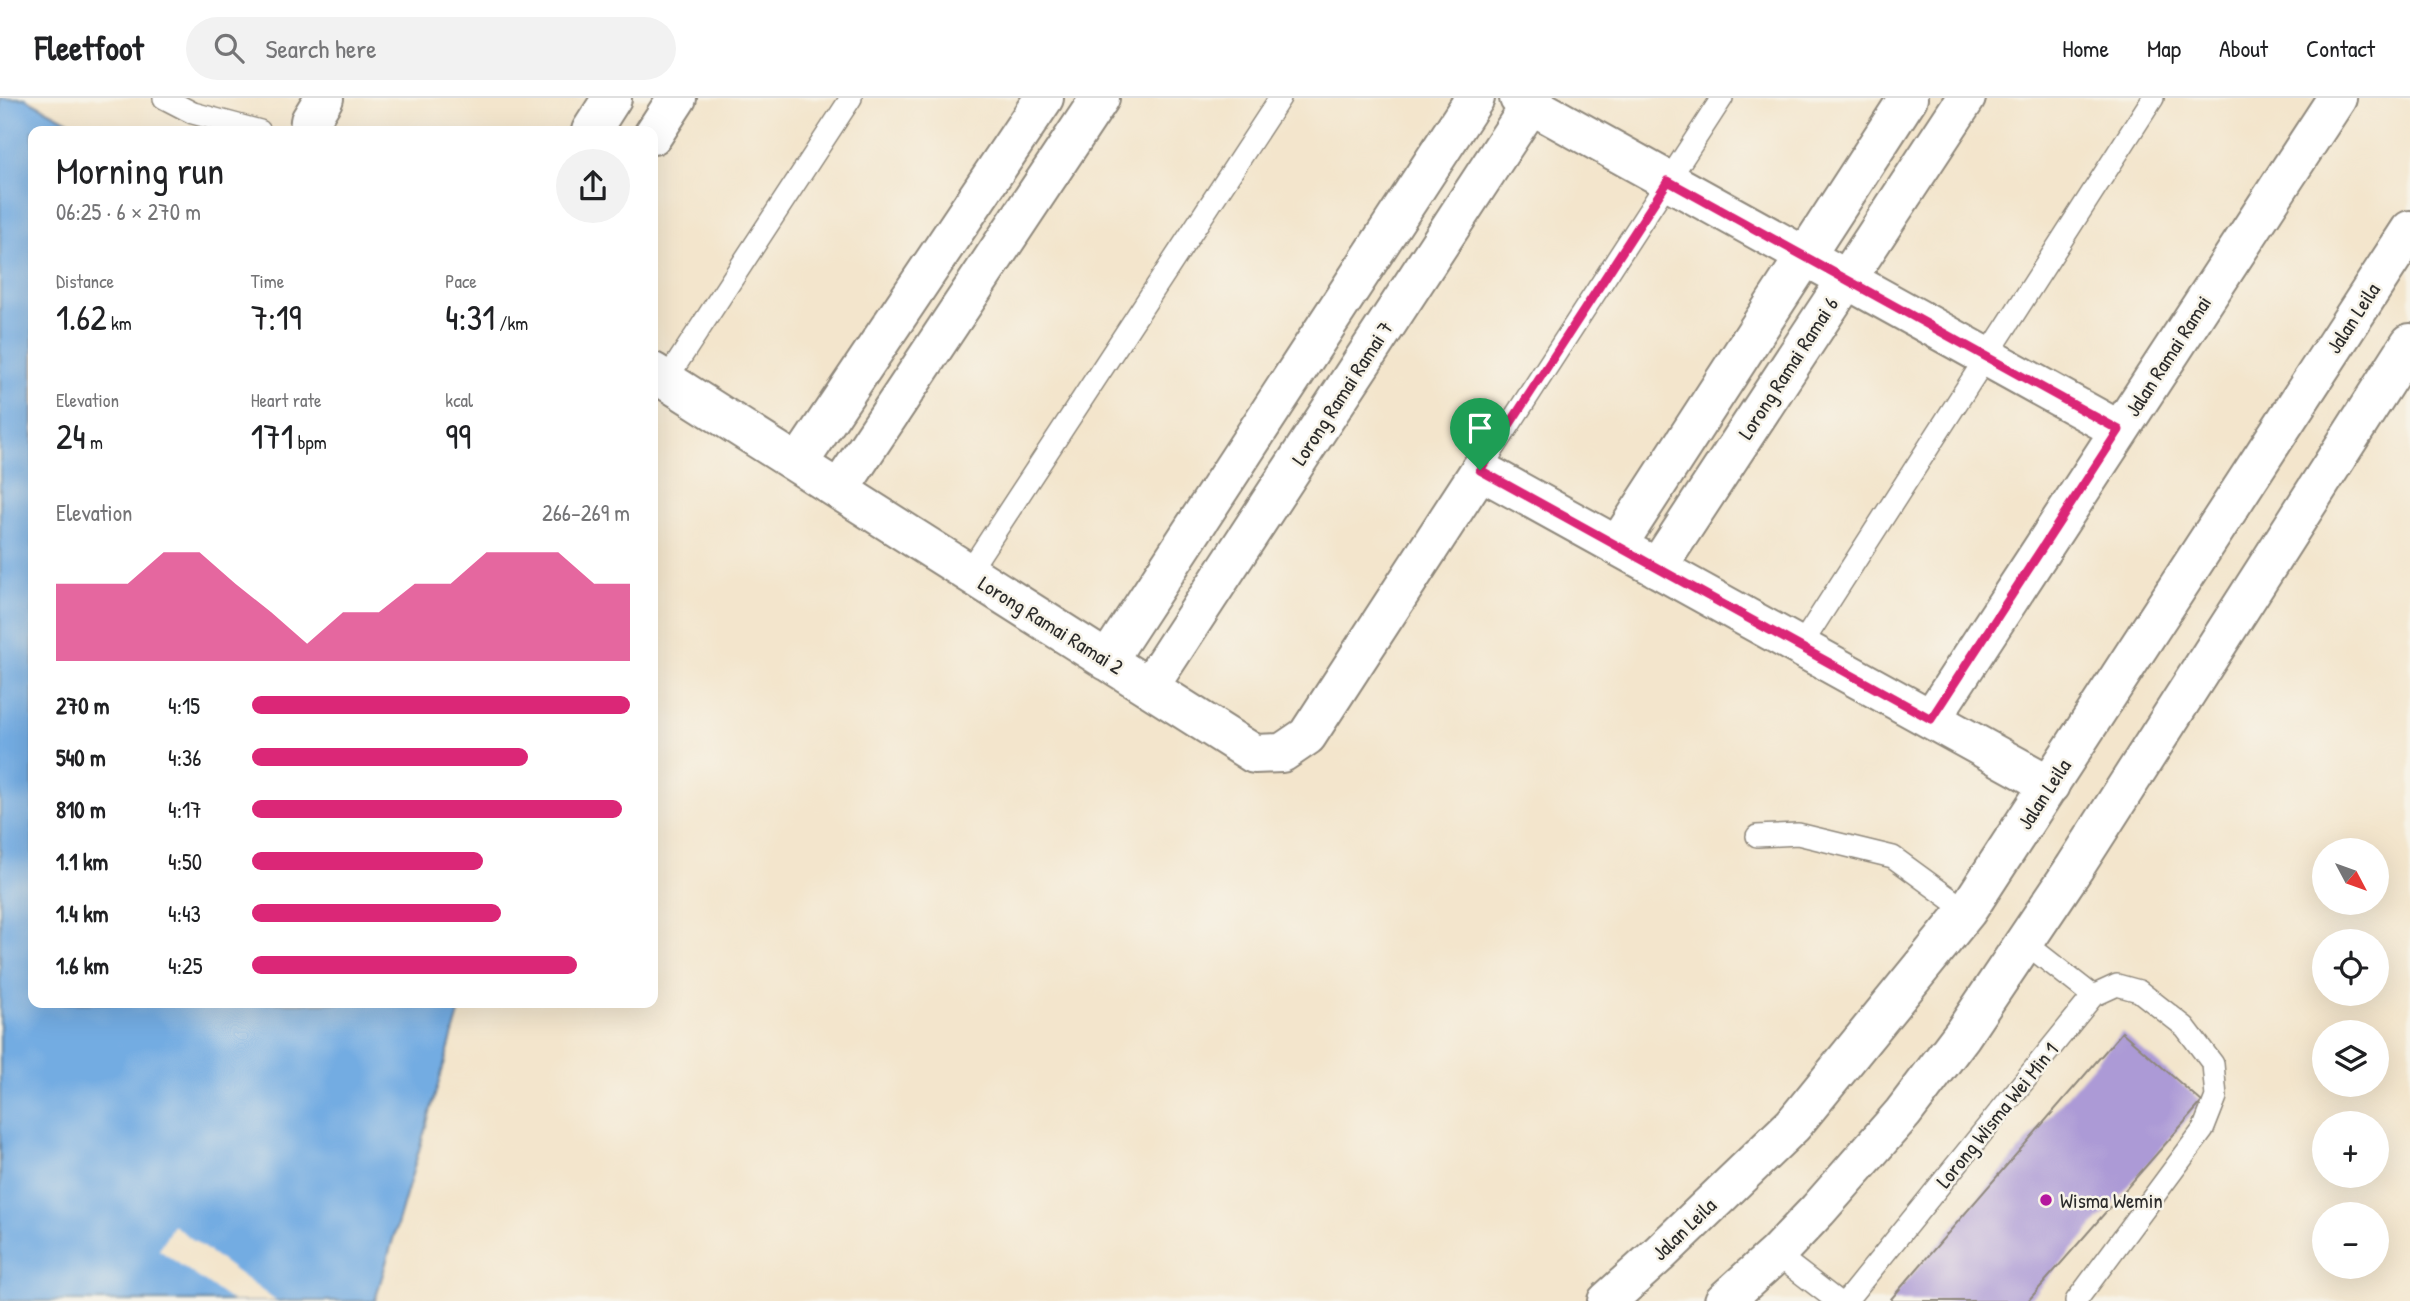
<!DOCTYPE html>
<meta charset="utf-8">
<style>
:root{--surface:#fff;--page:#f2f2f2;--text:#202124;--muted:#757577;--line:#e0e0e0;--accent:#db2777}
body{margin:0;font-family:"Patrick Hand",sans-serif;background:var(--page);color:var(--text);height:100vh;display:flex;flex-direction:column;font-size:26px;white-space:nowrap}
*{box-sizing:border-box;margin:0}
p{font-size:23px;color:var(--muted)}
.icon{flex:none;width:38px;height:38px;fill:none;stroke:currentColor;stroke-width:2;stroke-linecap:round;stroke-linejoin:round}
.map{position:relative;flex:1;overflow:hidden}
.side{position:absolute;left:28px;top:28px;width:630px;height:882px;display:flex;flex-direction:column;background:var(--surface);border-radius:14px;box-shadow:0 7px 28px #0002}
.side>*{flex:none}
.needle{width:46px;rotate:131deg}
.buttons{position:absolute;left:2312px;top:740px;display:grid;gap:14px}
.buttons a{display:grid;place-items:center;width:77px;height:77px;border-radius:50%;background:var(--surface);box-shadow:0 7px 28px #0002;font-size:35px}
.pin{position:absolute;display:grid;place-items:center;width:60px;height:60px;color:#fff;margin:-72px -30px;border-radius:50% 50% 50% 0;rotate:-45deg;box-shadow:0 0 7px #0007}
.pin .icon{rotate:45deg}
.round{display:grid;place-items:center;flex:none;width:74px;height:74px;border-radius:37px;background:var(--page)}
.headline{display:flex;align-items:center;justify-content:space-between;height:119px;padding:0 28px}
h1{font-size:38px;font-weight:600;line-height:52px}
.stats{display:grid;grid-template-columns:repeat(3,1fr);gap:10px;height:119px;padding:7px 28px}
.stats div{display:grid;align-content:center}
.stats b{font-size:35px;font-weight:600}
.stats small{font-size:19px;font-weight:400}
.stats p{font-size:19px}
.chart{height:196px;padding:14px 28px}
.chart p{display:flex;justify-content:space-between}
.chart svg{width:100%;height:126px;margin-top:7px;fill:var(--accent);opacity:.7}
ul{padding:0 28px;list-style:none;font-size:23px}
li{display:grid;grid-template-columns:112px 84px 1fr;align-items:center;height:52px}
li i{height:18px;border-radius:9px;background:var(--accent)}
header{display:flex;align-items:center;gap:42px;box-sizing:border-box;height:98px;padding:0 35px;background:var(--surface);border-bottom:2px solid var(--line)}
header strong{font-size:33px}
nav{display:flex;gap:38px;margin-inline-start:auto;font-size:24px}
.search{width:490px;height:63px;background:var(--page);display:flex;align-items:center;gap:18px;box-sizing:border-box;padding:0 24px;border-radius:38px;color:var(--muted);font-size:26px}
.map>svg:first-child{display:block}
</style>
<header>
<strong>Fleetfoot</strong>
<div class="search"><svg class="icon" aria-label="search" viewBox="0 0 24 24"><circle cx="10" cy="10" r="6"/><path d="M15 15l6 6"/></svg>Search here</div>
<nav><a>Home</a><a>Map</a><a>About</a><a>Contact</a></nav>
</header>
<div class="map">
<svg width="2410" height="1203" viewBox="0 0 2410 1203">
<rect width="100%" height="100%" fill="#f7f3e8"/>
<filter id="ink" filterUnits="userSpaceOnUse"><feTurbulence type="fractalNoise" baseFrequency=".0143" numOctaves="2"/><feDisplacementMap in="SourceGraphic" scale="14" xChannelSelector="R" yChannelSelector="G"/><feConvolveMatrix kernelMatrix="1 2 1 2 8 2 1 2 1" color-interpolation-filters="sRGB"/></filter>
<filter id="wash" filterUnits="userSpaceOnUse"><feTurbulence type="fractalNoise" baseFrequency=".00686" numOctaves="4" result="noise"/><feDisplacementMap in="SourceGraphic" scale="28" xChannelSelector="R" yChannelSelector="G"/><feGaussianBlur stdDeviation="1.57" result="paint"/><feColorMatrix in="noise" values="0 0 0 0 0 0 0 0 0 0 0 0 0 0 0 0 0 1.4 0 .05"/><feComposite in="paint" operator="in"/></filter>
<g filter="url(#wash)">
<rect width="100%" height="100%" fill="#f3e5cc"/>
<path fill="#73ace2" stroke="#4f6c86" stroke-width="2" d="M0 0H25L87 33H33V905H462L375 1203H0Z"/>
<path fill="#f3e5cc" d="M173 1127 276 1203H232L159 1152Z"/>
<g id="blocks">
<path fill="#ac9ad6" d="M2122 934 2202 1004 2028 1203H1893L1891 1201Z"/>
</g>
</g>
<g filter="url(#ink)">
<use href="#blocks" fill-opacity="0" stroke="#8f887c" stroke-width="2"/>
<g fill="none" stroke-linecap="round" stroke-linejoin="round">
<defs>
<path id="lane" d="M164 0 193 15 260 33
M666 282 851 0
M1480 372 1722 0
M968 475 1280 0
M1800 549 2153 0
M1757 738 1798 736 1893 759 1967 813
M1776 1156 1837 1203
M1846 1203 2093 898 2024 844
M2076 1203 2203 1032 2216 999 2213 966 2185 929 2139 893 2117 887 2093 898"/>
<path id="street" d="M1519 0 2119 332
M309 33 310 23 324 0
M591 33 612 0
M653 37 677 0
M653 274 1254 656 1282 655 1307 638 1480 372 2050 687
M798 366 1044 0
M839 392 1100 0
M1617 448 1908 0
M1657 470 1966 0
M1107 563 1475 0
M1149 589 1535 0
M1931 621 2337 0"/>
<path id="primary" d="M1607 1203 1658 1157 1793 1027 1967 813 2410 132
M1724 1203 1776 1156 1818 1112 1903 1015 1962 937 2075 769 2410 245"/>
</defs>
<use href="#lane" stroke="#8f887c" stroke-width="24"/>
<use href="#street" stroke="#8f887c" stroke-width="42"/>
<use href="#primary" stroke="#8f887c" stroke-width="42"/>
<use href="#lane" stroke="#fff" stroke-width="21"/>
<use href="#street" stroke="#fff" stroke-width="38"/>
<use href="#primary" stroke="#fff" stroke-width="38"/>
</g>
</g>
<g fill="none" stroke-linecap="round" stroke-linejoin="round" filter="url(#ink)">
<defs>
<path id="route" d="M1668 83 2119 332 1931 621 1480 372Z"/>
</defs>
<use href="#route" stroke="#fff" stroke-width="14"/>
<use href="#route" stroke="#db2777" stroke-width="9"/>
</g>
<circle fill="#b5179e" stroke="#f7f3e8" stroke-width="2.5" cx="2046" cy="1102" r="7"/>
<g text-anchor="middle" dominant-baseline="central" stroke-width="5" stroke-linejoin="round" paint-order="stroke">
<g font-size="21" fill="#2b2b2b" stroke="#f7f3e8">
<text transform="translate(2353 220) rotate(-57)">Jalan Leila</text>
<text transform="translate(2168 258) rotate(-57)">Jalan Ramai Ramai</text>
<text transform="translate(1788 270) rotate(-57)">Lorong Ramai Ramai 6</text>
<text transform="translate(1342 295) rotate(-57)">Lorong Ramai Ramai 7</text>
<text transform="translate(1051 527) rotate(32)">Lorong Ramai Ramai 2</text>
<text transform="translate(2044 696) rotate(-57)">Jalan Leila</text>
<text transform="translate(1997 1017) rotate(-51)">Lorong Wisma Wei Min 1</text>
<text transform="translate(1684 1131) rotate(-44)">Jalan Leila</text>
</g>
<g font-size="21" fill="#2b2b2b" stroke="#f7f3e8" text-anchor="start">
<text x="2060" y="1102">Wisma Wemin</text>
</g>
</g>
</svg>
<div class="buttons">
<a><svg class="needle" viewBox="-14 -14 28 28"><path d="M0-13l5 13h-10z" fill="#e53935"/><path d="M0 13l5-13h-10z" fill="#757577"/></svg></a>
<a><svg class="icon" aria-label="locate" viewBox="0 0 24 24"><circle cx="12" cy="12" r="6"/><path d="M12 2v4M12 18v4M2 12h4M18 12h4"/></svg></a>
<a><svg class="icon" aria-label="layers" viewBox="0 0 24 24"><path d="M12 4l9 5-9 5-9-5zM3 14l9 5 9-5"/></svg></a>
<a>+</a>
<a>−</a>
</div>
<div class="pin" style="left:1480px;top:372px;background:#1e9e55"><svg class="icon" aria-label="arrive" viewBox="0 0 24 24"><path d="M6 21V4h12l-3 4 3 4H6"/></svg></div>
<section class="side">
<div class="headline"><div><h1>Morning run</h1><p>06:25 · 6 × 270 m</p></div><a class="round"><svg class="icon" aria-label="share" viewBox="0 0 24 24"><path d="M12 15V3M7 8l5-5 5 5M5 13v7h14v-7"/></svg></a></div>
<div class="stats">
<div><p>Distance</p><b>1.62<small> km</small></b></div>
<div><p>Time</p><b>7:19</b></div>
<div><p>Pace</p><b>4:31<small> /km</small></b></div>
</div>
<div class="stats">
<div><p>Elevation</p><b>24<small> m</small></b></div>
<div><p>Heart rate</p><b>171<small> bpm</small></b></div>
<div><p>kcal</p><b>99</b></div>
</div>
<div class="chart"><p><span>Elevation</span>266–269 m</p>
<svg viewBox="0 0 160 44" preserveAspectRatio="none"><path d="M0 44V17L10 17L20 17L30 6L40 6L50 17L60 27L70 38L80 27L90 27L100 17L110 17L120 6L130 6L140 6L150 17L160 17V44z"/></svg>
</div>
<ul>
<li><b>270 m</b>4:15<i style="width:100%"></i></li>
<li><b>540 m</b>4:36<i style="width:73%"></i></li>
<li><b>810 m</b>4:17<i style="width:98%"></i></li>
<li><b>1.1 km</b>4:50<i style="width:61%"></i></li>
<li><b>1.4 km</b>4:43<i style="width:66%"></i></li>
<li><b>1.6 km</b>4:25<i style="width:86%"></i></li>
</ul>
</section>
</div>
